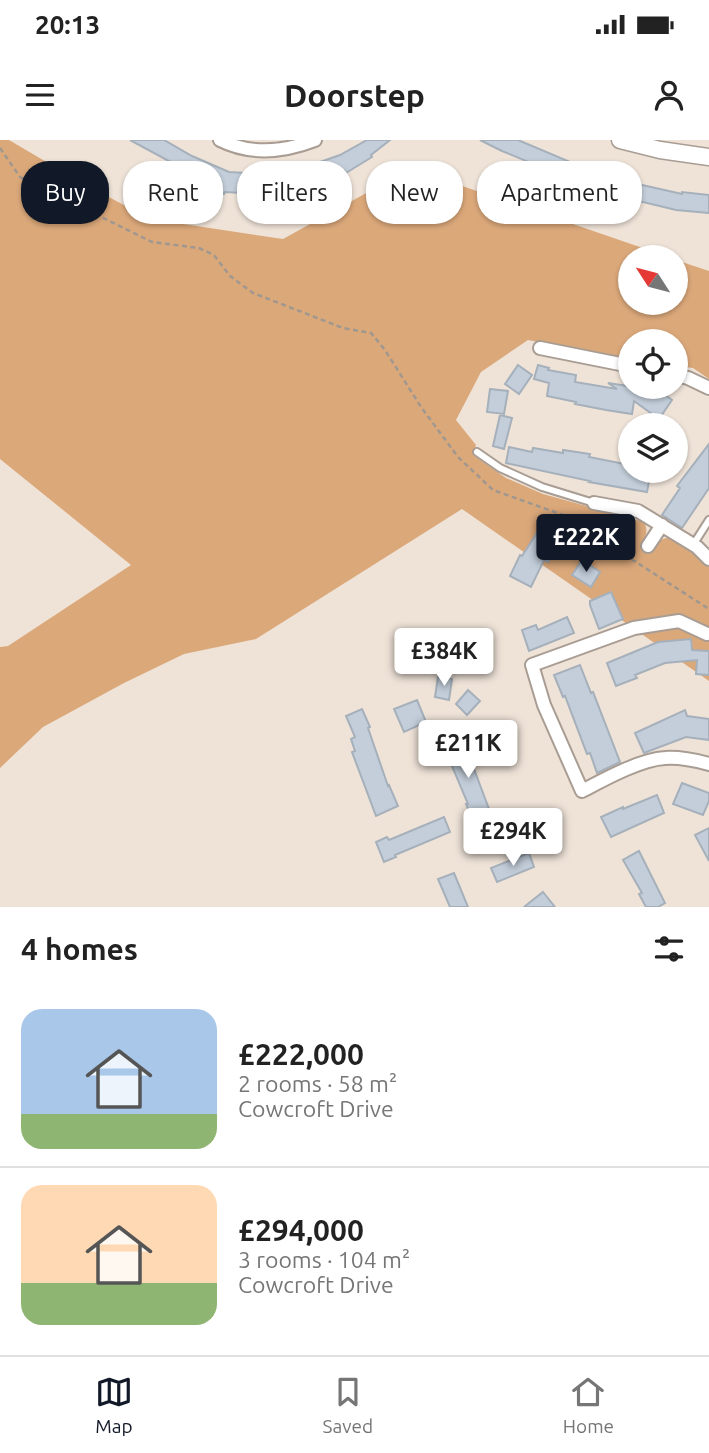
<!DOCTYPE html>
<html lang="en">
<head>
<meta charset="utf-8">
<style>
	body { margin:0; font-family:Ubuntu,sans-serif; background:#f6f6f6; color:#222; height:100vh; display:flex; flex-direction:column; font-size:26px; white-space:nowrap }
	* { box-sizing:border-box; margin:0 }
	p { font-size:23px; color:#767676 }
	.icon { flex:none; width:38px; height:38px; fill:none; stroke:currentColor; stroke-width:2; stroke-linecap:round; stroke-linejoin:round }
	.map { position:relative; height:767px; overflow:hidden }
	.details { display:flex; flex-direction:column; background:#fff; flex:1 }
	.details>* { flex:none }
	.hud { position:absolute; left:21px; top:21px; width:668px; height:63px; display:flex; gap:14px }
	.needle { width:46px; rotate:306deg }
	.tools { position:absolute; left:618px; top:105px; display:grid; gap:14px }
	.tools a { display:grid; place-items:center; width:70px; height:70px; border-radius:50%; background:#fff; box-shadow:0 2px 5px #0004; font-size:35px }
	.price { position:absolute; translate:-50% -60px; padding:0 16px; border-radius:7px; background:#fff; color:#222; font-size:23px; line-height:46px; filter:drop-shadow(0 2px 4px #0008) }
	.price::after { content:''; position:absolute; left:50%; top:42px; width:21px; height:16px; margin-left:-10px; background:inherit; clip-path:polygon(0 0,100% 0,50% 100%) }
	.price.on { background:#111827; color:#fff }
	ul { padding:0; list-style:none }
	li { display:flex; align-items:center; gap:21px; height:175px; padding:0 21px }
	li+li { border-top:2px solid #e0e0e0 }
	li span { display:grid; place-items:center; flex:none; width:196px; height:140px; border-radius:21px; color:#555 }
	li>.icon { margin-inline-start:auto }
	span .icon { width:84px; height:84px; fill:#fffc; stroke-width:1 }
	li b { font-size:30px }
	h2 { display:flex; justify-content:space-between; align-items:center; height:84px; padding:0 21px; font-size:30px }
	.tag { padding:0 24px; border-radius:28px; background:#fff; box-shadow:0 2px 5px #0004; font-size:24px; line-height:63px }
	.tag.on { background:#111827; color:#fff }
	.status { display:flex; justify-content:space-between; align-items:center; height:49px; padding:0 35px; background:#fff; direction:ltr }
	.status svg { height:19px; fill:currentColor }
	header { display:flex; justify-content:space-between; align-items:center; height:91px; padding:0 21px; background:#fff; font-size:32px; font-weight:700 }
	.dock { display:flex; justify-content:space-around; align-items:center; height:98px; border-top:2px solid #e0e0e0; background:#fff; font-size:19px; color:#767676 }
	.dock a { display:grid; justify-items:center; gap:4px }
	.dock .on { color:#111827 }
	.map>svg:first-child { display:block }
	.green { fill:#dba87a }
	.building { fill:#c3ceda; stroke:#a5b0bb; stroke-width:2 }
	.lines { fill:none; stroke-linecap:round; stroke-linejoin:round }
	.service-casing { stroke:#a99d93; stroke-width:10 }
	.minor-casing { stroke:#a99d93; stroke-width:16 }
	.tertiary-casing { stroke:#a99d93; stroke-width:19 }
	.path { stroke:#a0978f; stroke-width:2.5; stroke-dasharray:5 3.5; stroke-linecap:butt }
	.service { stroke:#fff; stroke-width:6 }
	.minor { stroke:#fff; stroke-width:12 }
	.tertiary { stroke:#fff; stroke-width:16 }
</style>
</head>
<body>
<div class="status"><b>20:13</b><svg viewBox="0 0 49 12"><path d="M0 12V9h3v3zM5 12V6h3v6zM10 12V3h3v9zM15 12V0h3v12zM26 1h20v11H26zM47 4h2v5h-2z"/></svg></div>
<header><svg class="icon" aria-label="menu" viewBox="0 0 24 24"><path d="M4 6h16M4 12h16M4 18h16"/></svg>Doorstep<svg class="icon" aria-label="person" viewBox="0 0 24 24"><circle cx="12" cy="8" r="4"/><path d="M4 21q1-7 8-7t8 7"/></svg></header>
<div class="map">
<svg width="709" height="767" viewBox="0 0 709 767">
	<rect width="100%" height="100%" fill="#efe3d8"/>
	<!-- green -->
	<path class="green" d="M0 0H9L77 40 150 79 283 99 379 46 439 38 669 117H630V163H676V120L709 131V239L693 228 676 226V201H630V220L528 200 481 232 456 280 476 305 473 315 506 338 543 354 644 382C649 392 645 396 642 405L651 411C655 406 660 398 668 398 678 398 701 421 709 427V541L462 369 256 499 184 514 124 543 43 587 0 628V507L8 506 131 425 0 319Z"/>
	<!-- building -->
	<path class="building" d="M130 0H164L192 16 229 32 266 34 300 29 340 15 367 0H390L371 15 372 17 346 33 344 30 300 45 263 50V54L225 52 224 54 191 39 193 34Z
		M480 0H518L575 24 574 25 620 40 682 54V52L709 55V73L676 70 639 61 625 69 620 57 574 43 575 41 502 11Z
		M518 225 532 235 519 254 505 244Z
		M538 225 549 228 548 230 576 235 575 242 617 249 608 243 648 249 650 247H654L672 260 659 279 634 261 632 274 606 270 575 264 576 262 547 256 549 243 534 239Z
		M490 249 508 251 504 274 487 272Z
		M500 275 512 278 504 309 493 306Z
		M709 304V348L682 388 662 375 680 348 677 346Z
		M509 307 532 312 533 308 563 313V310L590 314 589 317 630 325V331H651L647 352 589 342 590 341 506 323Z
		M541 387 562 401 548 422 544 420 531 447 510 436 520 415 522 416Z
		M582 420 600 432 591 447 572 435Z
		M611 452 623 479 599 489 590 465V461Z
		M567 477 574 493 529 511 522 490 536 485 538 490Z
		M691 499 692 510 709 511V535L696 534 697 520 665 523 635 535 637 538 616 546 607 523 658 502Z
		M580 525 591 553 593 552 620 622 597 633 590 613 587 614 565 556 563 557 554 535Z
		M438 537 452 539 449 560 435 557Z
		M468 550 480 561 467 575 456 564Z
		M417 560 426 582 404 592 394 569Z
		M362 569 370 587 368 588 388 646 389 645 398 666 376 676 352 612 355 611 351 599 355 597 346 576Z
		M685 570 687 576 709 579V600L686 597 644 613 635 593Z
		M466 598 474 619 471 621 492 677 475 684 466 664H468L444 607Z
		M682 643 709 653V661L703 675 673 664Z
		M657 655 664 673 611 697 601 677 623 667V669Z
		M444 677 450 692 395 715 396 717 384 722 376 702 387 697 389 700Z
		M709 688V721L695 695Z
		M639 711 665 763 658 767H646L639 754 642 753 623 720Z
		M529 713 534 727 497 742 491 728Z
		M454 733 468 767H450L438 739Z
		M543 752 555 767H524Z"/>
	<g class="lines">
		<!-- service casing -->
		<g class="service-casing">
			<path id="service" d="M477 312 500 328 542 347 594 363
				M693 405 709 380"/>
		</g>
		<!-- minor casing -->
		<g class="minor-casing">
			<path id="minor" d="M220 0C250 15 284 12 315 0
				M540 208 630 226
				M676 235 688 238 709 248
				M594 363 638 371 697 407 709 419
				M648 406 662 385
				M707 494 679 481 634 488 532 525 544 565 582 651C603 640 641 619 665 618 680 617 694 620 709 624"/>
		</g>
		<!-- tertiary casing -->
		<g class="tertiary-casing">
			<path id="tertiary" d="M620 0 660 10 709 17"/>
		</g>
		<!-- path -->
		<path class="path" d="M0 8 20 37 152 102 199 108 214 115 230 136 253 153 343 188 371 193 385 210 421 267 458 317 493 350 563 375 709 469"/>
		<!-- service -->
		<use href="#service" class="service"/>
		<!-- minor -->
		<use href="#minor" class="minor"/>
		<!-- tertiary -->
		<use href="#tertiary" class="tertiary"/>
	</g>
</svg>
<div class="tools">
<a><svg class="needle" viewBox="-14 -14 28 28"><path d="M0-13l5 13h-10z" fill="#e53935"/><path d="M0 13l5-13h-10z" fill="#767676"/></svg></a>
<a><svg class="icon" aria-label="locate" viewBox="0 0 24 24"><circle cx="12" cy="12" r="6"/><path d="M12 2v4M12 18v4M2 12h4M18 12h4"/></svg></a>
<a><svg class="icon" aria-label="layers" viewBox="0 0 24 24"><path d="M12 4l9 5-9 5-9-5zM3 14l9 5 9-5"/></svg></a>
</div>
<b class="price on" style="left:586px;top:434px">£222K</b>
<b class="price" style="left:444px;top:548px">£384K</b>
<b class="price" style="left:468px;top:640px">£211K</b>
<b class="price" style="left:513px;top:728px">£294K</b>
<div class="hud">
<a class="tag on">Buy</a>
<a class="tag">Rent</a>
<a class="tag">Filters</a>
<a class="tag">New</a>
<a class="tag">Apartment</a>
</div>
</div>
<section class="details">
<h2>4 homes<svg class="icon" aria-label="filters" viewBox="0 0 24 24"><path d="M4 7h16M4 17h16"/><circle cx="9" cy="7" r="2"/><circle cx="15" cy="17" r="2"/></svg></h2>
<ul>
<li><span style="background:linear-gradient(#a9c7e8 75%,#8fb573 0)"><svg class="icon" aria-label="home" viewBox="0 0 24 24"><path d="M3 11l9-7 9 7M6 9v11h12V9"/></svg></span><div><b>£222,000</b><p>2 rooms · 58 m²</p><p>Cowcroft Drive</p></div></li>
<li><span style="background:linear-gradient(#ffd9b3 70%,#8fb573 0)"><svg class="icon" aria-label="home" viewBox="0 0 24 24"><path d="M3 11l9-7 9 7M6 9v11h12V9"/></svg></span><div><b>£294,000</b><p>3 rooms · 104 m²</p><p>Cowcroft Drive</p></div></li>
</ul>
</section>
<nav class="dock">
<a class="on"><svg class="icon" aria-label="map" viewBox="0 0 24 24"><path d="M3 6l6-2 6 2 6-2v14l-6 2-6-2-6 2zM9 4v14M15 6v14"/></svg>Map</a>
<a><svg class="icon" aria-label="saved" viewBox="0 0 24 24"><path d="M7 4h10v16l-5-4-5 4z"/></svg>Saved</a>
<a><svg class="icon" aria-label="home" viewBox="0 0 24 24"><path d="M3 11l9-7 9 7M6 9v11h12V9"/></svg>Home</a>
</nav>
</body>
</html>
